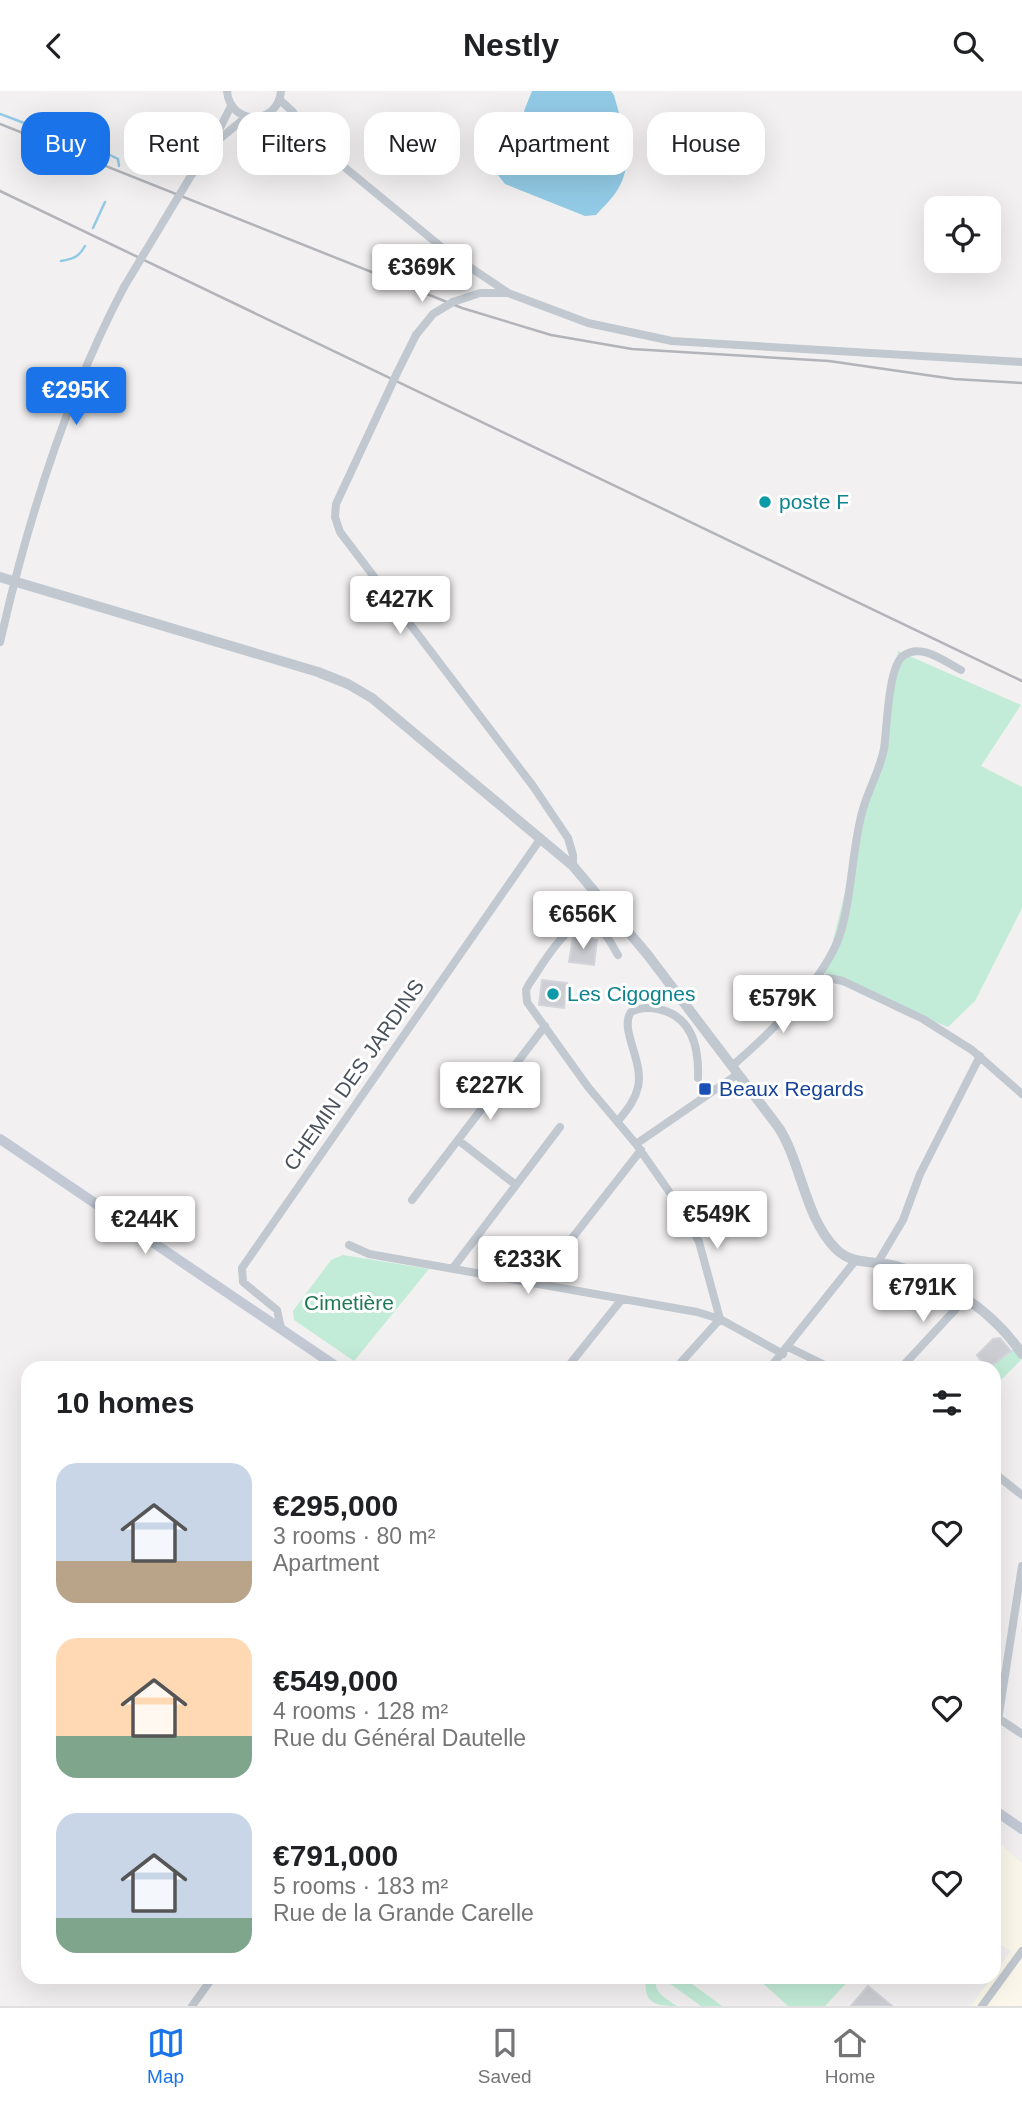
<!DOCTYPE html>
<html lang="en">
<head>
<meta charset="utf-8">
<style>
	body { margin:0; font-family:Arial,sans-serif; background:#f6f6f6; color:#202124; height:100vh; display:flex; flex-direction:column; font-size:26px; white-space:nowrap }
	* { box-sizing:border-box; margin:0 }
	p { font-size:23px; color:#757577 }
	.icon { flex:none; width:38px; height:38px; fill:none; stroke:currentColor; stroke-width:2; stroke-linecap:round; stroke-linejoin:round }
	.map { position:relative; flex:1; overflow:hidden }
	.details { position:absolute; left:21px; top:1270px; width:980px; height:623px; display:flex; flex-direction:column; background:#fff; border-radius:21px; box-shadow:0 7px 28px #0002 }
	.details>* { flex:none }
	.top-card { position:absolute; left:21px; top:21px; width:980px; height:63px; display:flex; gap:14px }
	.fabs { position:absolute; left:924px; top:105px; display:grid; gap:14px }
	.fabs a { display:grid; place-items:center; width:77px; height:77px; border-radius:14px; background:#fff; box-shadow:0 7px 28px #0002; font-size:35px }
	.price { position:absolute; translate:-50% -60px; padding:0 16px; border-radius:7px; background:#fff; color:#222; font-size:23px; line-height:46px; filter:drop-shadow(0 2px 4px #0008) }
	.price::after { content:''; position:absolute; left:50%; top:42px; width:21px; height:16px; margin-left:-10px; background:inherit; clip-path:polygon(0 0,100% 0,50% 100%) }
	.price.active { background:#1a73e8; color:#fff }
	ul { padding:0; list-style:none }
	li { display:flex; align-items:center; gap:21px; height:175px; padding:0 35px }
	li span { display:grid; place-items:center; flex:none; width:196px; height:140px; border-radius:21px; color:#555 }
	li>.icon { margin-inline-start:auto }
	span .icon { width:84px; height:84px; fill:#fffc; stroke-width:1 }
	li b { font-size:30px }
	h2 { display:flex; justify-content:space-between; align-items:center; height:84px; padding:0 35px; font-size:30px }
	.pill { padding:0 24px; border-radius:21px; background:#fff; box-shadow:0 7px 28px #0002; font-size:24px; line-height:63px }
	.pill.active { background:#1a73e8; color:#fff }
	header { display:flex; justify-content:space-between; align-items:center; height:91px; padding:0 35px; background:#fff; font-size:32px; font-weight:800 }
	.dock { display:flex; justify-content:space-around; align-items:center; height:98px; border-top:2px solid #e0e0e0; background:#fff; font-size:19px; color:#757577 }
	.dock a { display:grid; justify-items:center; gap:4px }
	.dock .active { color:#1a73e8 }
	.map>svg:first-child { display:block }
	.commercial { fill:#fbf8eb }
	.green { fill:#c2ecd7 }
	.water { fill:#92cae5 }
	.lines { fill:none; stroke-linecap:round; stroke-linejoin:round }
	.stream { stroke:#92cae5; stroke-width:2.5 }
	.building { fill:#cdced4; stroke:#d4d5da; stroke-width:2 }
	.minor { stroke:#c1c8d0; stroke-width:8 }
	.tertiary { stroke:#c1c8d0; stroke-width:10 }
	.secondary { stroke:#c2c9d5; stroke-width:10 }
	.rail { stroke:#b2b4b9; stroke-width:2.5 }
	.minor-bridge { stroke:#c1c8d0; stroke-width:8 }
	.culture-dot { fill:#0f9aa8; stroke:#fff; stroke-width:2.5 }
	.transit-dot { fill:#1a4fb4; stroke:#fff; stroke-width:2.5 }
	.labels { text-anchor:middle; stroke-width:6; stroke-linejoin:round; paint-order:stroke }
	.culture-label { font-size:21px; fill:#0d838f; stroke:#fff; text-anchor:start }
	.street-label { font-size:21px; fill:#49515c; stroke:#fff }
	.transit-label { font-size:21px; fill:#164399; stroke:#fff; text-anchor:start }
	.park-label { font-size:21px; fill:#1f7856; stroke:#fff }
</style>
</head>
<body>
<header><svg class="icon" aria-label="back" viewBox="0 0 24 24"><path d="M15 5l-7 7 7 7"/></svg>Nestly<svg class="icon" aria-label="search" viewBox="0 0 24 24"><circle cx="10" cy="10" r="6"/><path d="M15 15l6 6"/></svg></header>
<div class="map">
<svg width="1022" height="1915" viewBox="0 0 1022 1915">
	<rect width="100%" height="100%" fill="#f2f0f0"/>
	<!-- commercial -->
	<path class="commercial" d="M994 1747 1022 1772V1915H971L1011 1860 994 1850Z"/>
	<!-- green -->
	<path class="green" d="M898 560 1021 614 981 675 1022 696V817L975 910 948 936 824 887 889 620Z
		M343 1164 429 1178 354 1270 294 1229 293 1220 331 1169Z
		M1014 1258 1021 1269 994 1296V1278L989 1276Z
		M646 1887H684L722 1915H701L662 1887 656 1888C653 1902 667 1908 677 1915 655 1915 643 1912 646 1887Z
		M757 1887H851L825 1915H788Z"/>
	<!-- water -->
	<path class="water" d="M532 0H611L614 4C622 35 636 68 618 98 613 107 603 116 596 124L585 125 505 93 498 84C501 69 507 60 521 54L576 77 585 75 589 64 584 51 534 37 524 20Z"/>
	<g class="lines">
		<!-- stream -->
		<path class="stream" d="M0 23 110 64 118 68 119 75
			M93 137 105 111
			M61 170C73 168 79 166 85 155"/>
	</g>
	<!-- building -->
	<path class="building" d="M573 846 597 849 594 874 569 871Z
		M542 889 567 892 564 917 539 914Z
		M1000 1247 1011 1260 987 1278 977 1264 993 1248Z
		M868 1895 892 1915H851Z"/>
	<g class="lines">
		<!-- minor -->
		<path class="minor" d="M227 0C230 35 278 35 281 0
			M280 9 293 21 306 42
			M269 23 288 32 309 47 450 163 507 201
			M216 51 246 26
			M192 83 211 55 231 15
			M453 211 480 202H508L588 232 672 250 1022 271
			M397 282 416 244
			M385 308 336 413 335 426 340 441 533 695 568 747 573 764V775
			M19 474C45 377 77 285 124 196
			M0 551 11 505
			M618 864C613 856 609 847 603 841 574 811 544 873 529 893L526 899 527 911 588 996 636 1053 684 1122 699 1151 720 1228 783 1263
			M813 891 829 887 843 890 923 928 972 959 1022 1003
			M732 975C768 944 816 897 836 854 852 818 851 758 863 718 869 697 880 679 884 658 887 638 888 576 903 565 921 551 945 571 961 579
			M618 1030C626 1020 635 1010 638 996 644 970 619 938 631 921 640 916 648 916 658 918 693 925 699 958 698 987
			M458 1049 516 1094
			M636 1053 738 983
			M412 1109 545 935
			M349 1154 369 1163 697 1221 720 1228 675 1278
			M878 1171 903 1129 920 1083 980 965
			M453 1177 560 1036
			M537 1192 641 1059
			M281 1237 277 1219 243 1191 242 1177 541 747
			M788 1256 833 1278
			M566 1278 622 1208
			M769 1278 855 1170
			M900 1278 966 1207
			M994 1382 1022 1404
			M998 1627 1022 1643
			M994 1655 1022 1475
			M192 1915 213 1886
			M982 1915 1022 1860"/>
		<!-- tertiary -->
		<path class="tertiary" d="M0 486 318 581 348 593 372 607 573 775 647 863 779 1037C802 1074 805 1127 836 1158 853 1175 875 1169 896 1175 946 1189 993 1220 1022 1263"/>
		<!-- secondary -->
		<path class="secondary" d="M0 1048 340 1278
			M994 1719 1022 1738"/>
		<!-- rail -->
		<path class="rail" d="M0 33 462 217 551 244 632 258 829 270 954 288 1022 292
			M0 100 1022 590"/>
		<!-- minor-bridge -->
		<path class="minor-bridge" d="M124 196 192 83
			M416 244 433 223 453 211
			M385 308 397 282
			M11 505 19 474"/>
	</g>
	<!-- markers -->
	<g class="culture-dot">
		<circle cx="765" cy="411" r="7"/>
		<circle cx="553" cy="903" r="7"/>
	</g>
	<rect class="transit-dot" x="698" y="991" width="14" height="14" rx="3.5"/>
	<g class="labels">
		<!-- culture labels -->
		<g class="culture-label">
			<text x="779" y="418">poste F</text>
			<text x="567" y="910">Les Cigognes</text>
		</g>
		<!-- street labels -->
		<g class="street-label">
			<text transform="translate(354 984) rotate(-55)" y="7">CHEMIN DES JARDINS</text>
		</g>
		<!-- transit labels -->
		<g class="transit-label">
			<text x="719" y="1005">Beaux Regards</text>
		</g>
		<!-- park labels -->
		<g class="park-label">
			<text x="349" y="1219">Cimetière</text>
		</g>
	</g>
</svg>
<div class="fabs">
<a><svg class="icon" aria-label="locate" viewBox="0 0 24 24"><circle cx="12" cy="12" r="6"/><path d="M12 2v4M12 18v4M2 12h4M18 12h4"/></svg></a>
</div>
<b class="price" style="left:422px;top:213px">€369K</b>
<b class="price active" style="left:76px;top:336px">€295K</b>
<b class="price" style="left:400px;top:545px">€427K</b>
<b class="price" style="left:583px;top:860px">€656K</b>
<b class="price" style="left:783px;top:944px">€579K</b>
<b class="price" style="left:490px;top:1031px">€227K</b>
<b class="price" style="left:717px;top:1160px">€549K</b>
<b class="price" style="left:145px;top:1165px">€244K</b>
<b class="price" style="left:528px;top:1205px">€233K</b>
<b class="price" style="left:923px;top:1233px">€791K</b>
<div class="top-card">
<a class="pill active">Buy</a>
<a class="pill">Rent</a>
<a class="pill">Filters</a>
<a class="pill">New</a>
<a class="pill">Apartment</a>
<a class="pill">House</a>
</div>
<section class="details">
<h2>10 homes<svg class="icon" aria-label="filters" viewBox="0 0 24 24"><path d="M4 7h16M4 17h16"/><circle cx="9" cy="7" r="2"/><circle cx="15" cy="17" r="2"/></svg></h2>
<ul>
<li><span style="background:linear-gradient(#c9d6e8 70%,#b9a48a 0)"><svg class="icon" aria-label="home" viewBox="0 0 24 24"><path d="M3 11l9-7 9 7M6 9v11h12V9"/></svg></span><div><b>€295,000</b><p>3 rooms · 80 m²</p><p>Apartment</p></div><svg class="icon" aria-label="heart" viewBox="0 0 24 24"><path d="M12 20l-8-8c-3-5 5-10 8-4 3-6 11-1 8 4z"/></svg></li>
<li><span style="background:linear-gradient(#ffd9b3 70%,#7fa58c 0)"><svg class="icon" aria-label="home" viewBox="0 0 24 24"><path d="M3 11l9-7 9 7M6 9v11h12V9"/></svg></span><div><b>€549,000</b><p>4 rooms · 128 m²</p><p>Rue du Général Dautelle</p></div><svg class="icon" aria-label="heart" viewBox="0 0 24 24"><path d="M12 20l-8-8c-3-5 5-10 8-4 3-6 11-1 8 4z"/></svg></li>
<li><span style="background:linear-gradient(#c9d6e8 75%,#7fa58c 0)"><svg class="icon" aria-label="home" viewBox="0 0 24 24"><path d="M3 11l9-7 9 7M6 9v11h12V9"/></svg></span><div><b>€791,000</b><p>5 rooms · 183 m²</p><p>Rue de la Grande Carelle</p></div><svg class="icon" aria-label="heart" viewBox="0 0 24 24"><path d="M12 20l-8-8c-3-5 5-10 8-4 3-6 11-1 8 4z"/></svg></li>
</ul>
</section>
</div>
<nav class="dock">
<a class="active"><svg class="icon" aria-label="map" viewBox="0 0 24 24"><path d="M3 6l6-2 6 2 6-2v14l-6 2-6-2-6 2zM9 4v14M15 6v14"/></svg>Map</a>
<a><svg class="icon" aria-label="saved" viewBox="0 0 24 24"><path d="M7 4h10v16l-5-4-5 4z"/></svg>Saved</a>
<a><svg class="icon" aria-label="home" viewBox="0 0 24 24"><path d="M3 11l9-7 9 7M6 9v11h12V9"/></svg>Home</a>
</nav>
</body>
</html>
